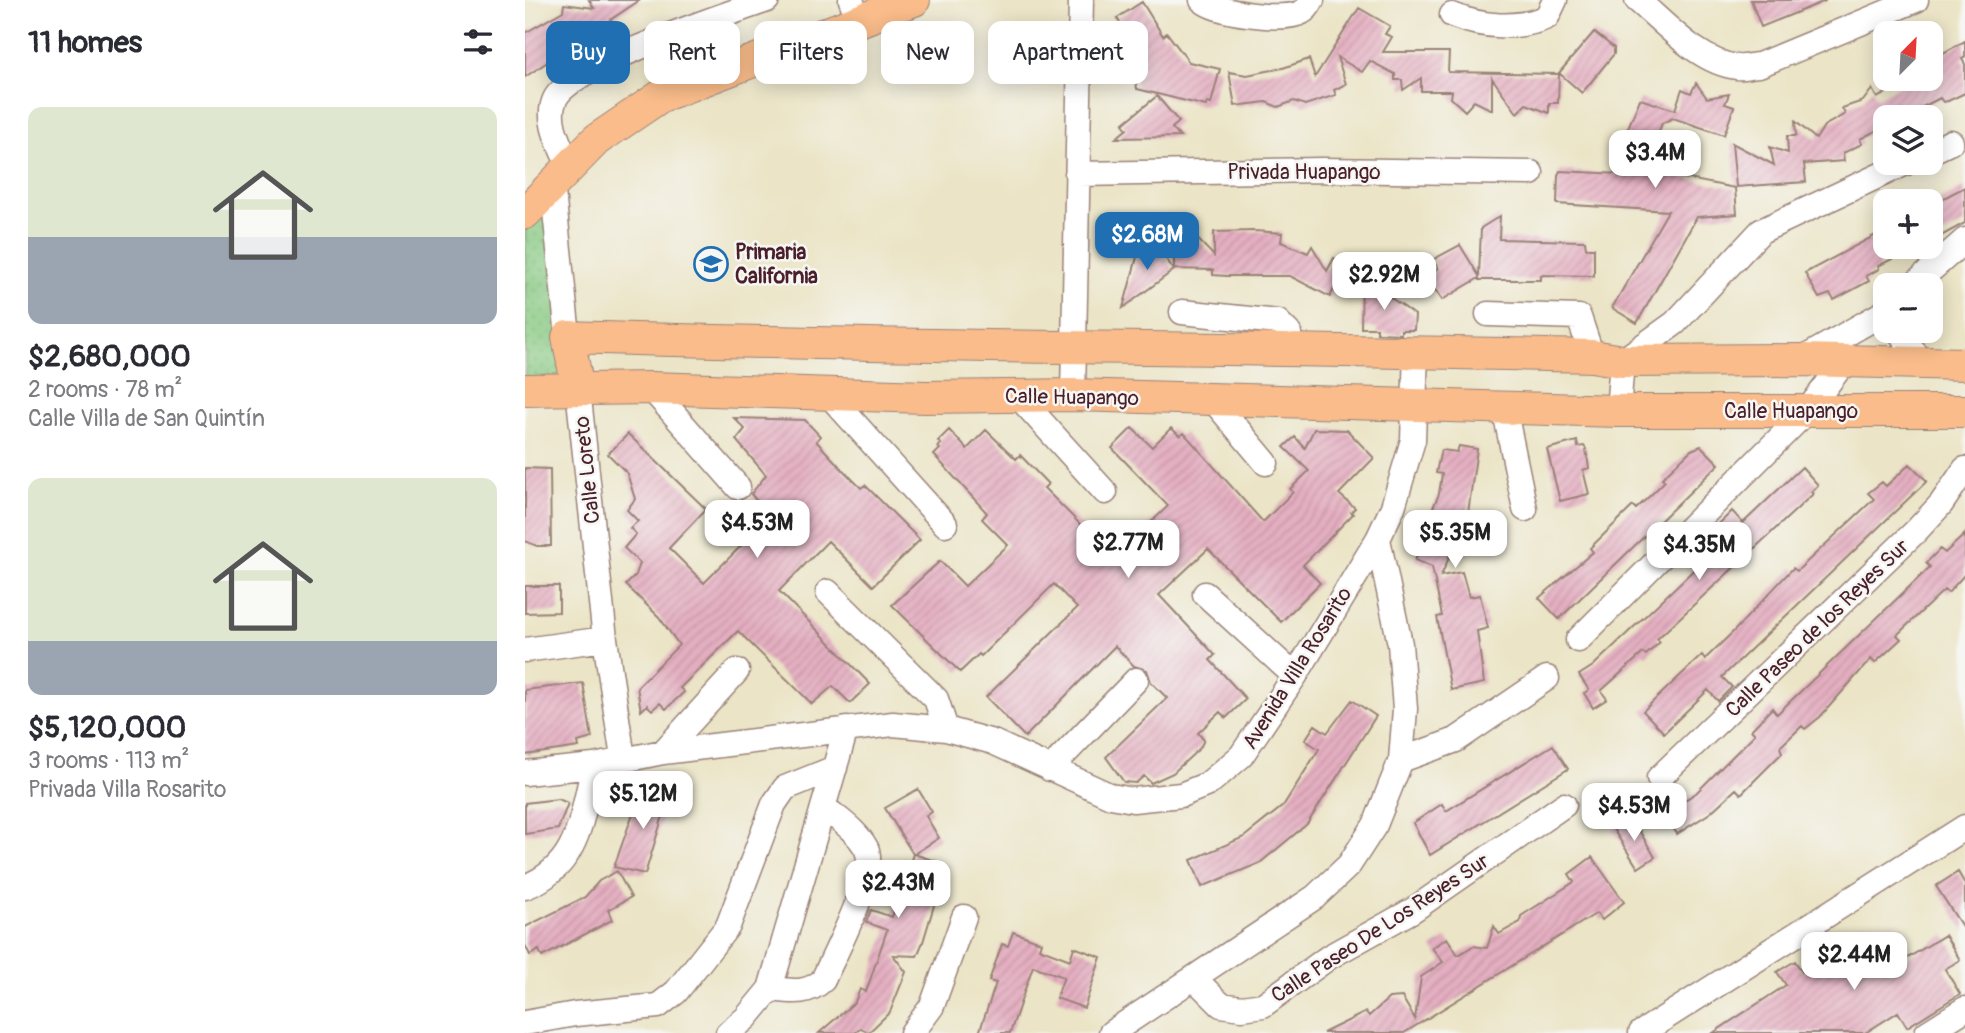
<!DOCTYPE html>
<html lang="en">
<head>
<meta charset="utf-8">
<style>
	body { margin:0; font-family:Pangolin,sans-serif; background:#f2f2f3; color:#2b2b33; height:100vh; display:flex; flex-direction:column; font-size:26px; white-space:nowrap }
	* { box-sizing:border-box; margin:0 }
	p { font-size:23px; color:#7c7c81 }
	.icon { flex:none; width:38px; height:38px; fill:none; stroke:currentColor; stroke-width:2; stroke-linecap:round; stroke-linejoin:round }
	.map { position:relative; flex:1; overflow:hidden }
	.drawer { display:flex; flex-direction:column; background:#fff; width:525px }
	.drawer>* { flex:none }
	.guide { position:absolute; left:21px; top:21px; width:665px; height:63px; display:flex; gap:14px }
	.needle { width:46px; rotate:24deg }
	.tools { position:absolute; left:1348px; top:21px; display:grid; gap:14px }
	.tools a { display:grid; place-items:center; width:70px; height:70px; border-radius:14px; background:#fff; box-shadow:0 4px 18px #0003; font-size:35px }
	.price { position:absolute; translate:-50% -60px; padding:0 16px; border-radius:14px; background:#fff; color:#222; font-size:23px; line-height:46px; filter:drop-shadow(0 2px 4px #0008) }
	.price::after { content:''; position:absolute; left:50%; top:42px; width:21px; height:16px; margin-left:-10px; background:inherit; clip-path:polygon(0 0,100% 0,50% 100%) }
	.price.active { background:#1f6fb2; color:#fff }
	ul { padding:0; list-style:none }
	li { display:grid; align-content:center; gap:14px; height:371px; padding:0 28px }
	li span { display:grid; place-items:center; height:217px; border-radius:14px; color:#555 }
	li>.icon { margin-inline-start:auto }
	span .icon { width:126px; height:126px; fill:#fffc; stroke-width:1 }
	li b { font-size:30px }
	h2 { display:flex; justify-content:space-between; align-items:center; height:84px; padding:0 28px; font-size:30px }
	.pill { padding:0 24px; border-radius:14px; background:#fff; box-shadow:0 4px 18px #0003; font-size:24px; line-height:63px }
	.pill.active { background:#1f6fb2; color:#fff }
	main { display:flex; flex:1; min-height:0 }
	.map>svg:first-child { display:block }
	.grass { fill:url(#grass-dots); stroke:#687456; stroke-width:2 }
	.building { fill:url(#building-hatch) }
	.lines { fill:none; stroke-linecap:round; stroke-linejoin:round }
	.minor-casing { stroke:#9a8278; stroke-width:27 }
	.major-casing { stroke:#9a8278; stroke-width:34 }
	.minor { stroke:#fff; stroke-width:24 }
	.major { stroke:#f9bc8a; stroke-width:32 }
	.labels { text-anchor:middle; stroke-width:5; stroke-linejoin:round; paint-order:stroke }
	.street-label { font-size:21px; fill:#4a1f2b; stroke:#f6f6f2 }
	.poi-label { font-size:21px; font-weight:bold; fill:#4a1f2b; stroke:#f6f6f2; text-anchor:start }
</style>
</head>
<body>
<main>
<section class="drawer">
<h2>11 homes<svg class="icon" aria-label="filters" viewBox="0 0 24 24"><path d="M4 7h16M4 17h16"/><circle cx="9" cy="7" r="2"/><circle cx="15" cy="17" r="2"/></svg></h2>
<ul>
<li><span style="background:linear-gradient(#dfe7d0 60%,#9aa5b1 0)"><svg class="icon" aria-label="home" viewBox="0 0 24 24"><path d="M3 11l9-7 9 7M6 9v11h12V9"/></svg></span><div><b>$2,680,000</b><p>2 rooms · 78 m²</p><p>Calle Villa de San Quintín</p></div></li>
<li><span style="background:linear-gradient(#dfe7d0 75%,#9aa5b1 0)"><svg class="icon" aria-label="home" viewBox="0 0 24 24"><path d="M3 11l9-7 9 7M6 9v11h12V9"/></svg></span><div><b>$5,120,000</b><p>3 rooms · 113 m²</p><p>Privada Villa Rosarito</p></div></li>
</ul>
</section>
<div class="map">
<svg width="1440" height="1033" viewBox="0 0 1440 1033">
	<defs>
		<pattern id="grass-dots" width="8" height="8" patternUnits="userSpaceOnUse" patternTransform="scale(1.75)"><rect width="8" height="8" fill="#87c982"/><path d="M2 2h.1M6 6h.1" fill="none" stroke="#76ac70" stroke-width="1.8" stroke-linecap="round"/></pattern>
		<pattern id="building-hatch" width="6" height="6" patternUnits="userSpaceOnUse" patternTransform="scale(1.75)"><rect width="6" height="6" fill="#e4afc1"/><path d="M-1 1l2-2M0 6l6-6M5 7l2-2" fill="none" stroke="#c596a6"/></pattern>
	</defs>
	<rect width="100%" height="100%" fill="#f6f6f2"/>
	<filter id="ink" filterUnits="userSpaceOnUse"><feTurbulence type="fractalNoise" baseFrequency=".0143" numOctaves="2"/><feDisplacementMap in="SourceGraphic" scale="14" xChannelSelector="R" yChannelSelector="G"/><feConvolveMatrix kernelMatrix="1 2 1 2 8 2 1 2 1" color-interpolation-filters="sRGB"/></filter>
	<filter id="wash" filterUnits="userSpaceOnUse"><feTurbulence type="fractalNoise" baseFrequency=".00686" numOctaves="4" result="noise"/><feDisplacementMap in="SourceGraphic" scale="28" xChannelSelector="R" yChannelSelector="G"/><feGaussianBlur stdDeviation="1.57" result="paint"/><feColorMatrix in="noise" values="0 0 0 0 0 0 0 0 0 0 0 0 0 0 0 0 0 1.4 0 .05"/><feComposite in="paint" operator="in"/></filter>
	<g filter="url(#wash)">
		<rect width="100%" height="100%" fill="#ebe4c6"/>
		<!-- grass -->
		<path class="grass" d="M20 193 51 397H0V220Z"/>
		<g id="blocks">
			<!-- building -->
			<path class="building" d="M64 0H115L85 20 88 24 55 48 51 43 0 77V33L38 11 39 4 69 8Z
				M1226 0H1300V1L1236 27Z
				M617 2 638 36 642 33 664 62 695 69 686 104 682 103 681 106 612 89 606 51 611 48 592 18Z
				M834 8 865 26 860 34 867 37 858 52H924L923 72 1034 74 1033 103H1024V113L1001 104 992 113 967 78V110L949 101 940 111 926 98 927 91H896V78L878 90 877 80H870V74L845 61 837 72 812 57 821 84 809 90 811 95 780 105 769 101 753 107 741 102 710 106 704 72 722 75 758 68 784 59 790 77Z
				M1069 32 1089 48V54L1057 93 1034 73Z
				M1440 41V57L1437 59 1440 64V93L1423 101 1418 102 1415 98 1378 117H1353L1358 127 1335 139 1337 144 1318 153 1319 161 1279 164 1281 182 1211 187 1207 143 1249 165 1245 147 1263 153 1262 136H1271L1270 121 1291 139 1299 126 1320 114 1317 108 1338 101 1347 89 1352 98 1387 79H1405V60Z
				M1171 83 1182 98 1204 94 1200 104 1209 107 1199 135 1148 118 1137 123 1121 170H1143V175L1210 188 1212 214 1172 217 1112 323 1087 308 1143 211 1032 204 1033 175 1035 171 1096 174 1100 135 1115 99 1150 110 1157 89 1166 93Z
				M632 96 654 122 647 128 655 137 591 138 602 129 598 124Z
				M1440 187V223L1405 242V205Z
				M975 216 974 239 1060 241 1061 248H1069V276L1016 275V280H954V278L917 300 901 276 913 268 907 260 935 245 954 276 956 228Z
				M660 226 689 256V232L729 231 757 233 756 242 783 253 787 246 802 271 809 258 821 265 805 297 765 276H702L688 275V270L649 269V239L659 240Z
				M1360 230V247H1391L1353 266 1354 269 1341 276 1344 281 1309 300 1305 294 1294 298 1280 273Z
				M617 239 623 251 631 245 649 270 598 308Z
				M837 277 890 315 889 330H876V334L852 333V328H836Z
				M209 418 280 420 295 436 291 441 317 469 336 488 340 485 395 540 348 586 303 541 254 591 345 684 325 703 308 686 287 704 213 631 155 688 159 692 141 709 135 703 127 710 122 705 116 711 112 687 154 645 134 617 101 585 111 575 115 563 99 548 111 534 105 528 113 521 102 510 110 499 102 473 83 454 103 434 181 509 144 548 179 583 245 517 226 494 241 475 211 440 220 429Z
				M607 428 627 447 646 428 655 436 659 433 738 522 768 492 765 489 784 471 759 447 770 437 780 448 789 429 822 430 849 458 814 494 830 508 826 512 828 514 778 565 795 583 756 622 683 549 634 595 690 655 685 660 721 699 701 718 695 712 673 733 679 740 675 748 648 773 626 783 619 776 611 783 599 782 581 757 642 698 626 682 622 670 609 666 590 646 500 737 461 697 552 608 529 584 456 656 454 654 435 672 367 605 415 561 440 586 483 545 457 519 462 513 409 455 415 449 413 447 416 444 413 441 424 430 442 449 461 430 491 459 495 455 523 484 519 488 589 558 643 506 587 448Z
				M1052 441 1053 447 1059 446 1061 449 1064 468 1058 470 1064 494 1035 501 1022 449Z
				M934 446 952 449 943 513 916 576 937 572 944 597 955 595 963 628 952 631 959 683 926 690 912 617 917 616 907 567 890 560 907 523 902 521 914 494 917 474 911 473 915 454 917 450 932 452Z
				M1176 446 1194 464 1034 619 1014 598 1068 552 1065 548 1108 506 1111 509 1133 488 1140 481 1137 478 1166 450Z
				M1385 464 1402 481 1197 677 1207 687 1193 701 1183 690 1139 733 1118 711 1177 655 1180 659 1209 631 1268 568 1272 571 1349 499 1343 493 1357 482 1361 486Z
				M1277 467 1293 485 1286 492 1288 494 1132 639 1135 642 1121 655 1118 653 1076 691 1082 699 1068 708 1059 693 1064 690 1054 675 1068 666 1203 537 1192 525 1200 518 1207 511 1218 523Z
				M0 468 25 469 26 546H12L0 541Z
				M1440 534V574L1423 593 1419 590 1372 635 1376 639 1350 663 1346 659 1295 717 1280 729 1277 726 1255 747 1257 753 1216 794 1211 789 1185 813 1152 834 1139 813 1171 793 1230 734 1226 730 1247 708 1252 714 1405 567 1401 563 1415 549 1420 553Z
				M0 586H34V612L0 613Z
				M58 683 67 738 53 742 54 747 0 755V690Z
				M827 700 851 716 782 824 735 863 677 887 666 860 719 837 758 806 794 749 780 740 790 725 802 733Z
				M1028 745 1043 769 905 855 888 823 917 804 921 811Z
				M118 785 145 793 120 874 89 867Z
				M393 789 407 812 401 816 414 838 389 854 416 863 413 877 417 879 398 942 392 956 368 955 381 972 365 1012 343 1033 336 1028 330 1033H294L330 1002 335 989 341 992 362 930 341 922 346 910 367 917 388 854 360 808Z
				M33 799 43 803 33 829 0 834V803Z
				M1106 817 1130 857 1113 868 1088 829Z
				M1067 857 1099 902 1077 920 1072 913 879 1033H798L841 1012 844 1016 864 998 877 997 890 1019 896 977 918 962 907 948 922 938 933 955 948 946 962 948 969 926 974 934 995 922 996 916 1049 882 1044 874Z
				M92 871 106 897 83 910 87 920 17 957 14 950 5 955 0 945V927L60 897 74 881Z
				M1433 872 1440 884V931L1411 886Z
				M488 932 516 942 514 948 545 960 549 947 576 957 559 1008 531 998 539 977 508 966 485 1033H454L471 983 464 981 477 944 483 946Z
				M1338 935 1346 945 1353 942 1368 967 1420 935 1435 960 1420 969 1435 994 1382 1027 1373 1012 1340 1033H1188L1261 985 1252 972 1270 961 1277 972Z"/>
		</g>
	</g>
	<g filter="url(#ink)">
		<use href="#blocks" fill-opacity="0" stroke="#9a8278" stroke-width="2"/>
		<g class="lines">
			<!-- minor casing -->
			<g class="minor-casing">
				<path id="minor" d="M326 0 334 20
					M677 0C691 13 760 22 777 12 781 10 785 4 787 0
					M1112 0C1140 23 1174 63 1212 67 1219 68 1227 65 1234 65L1391 0
					M927 15C956 27 993 30 1022 17L1030 0
					M1405 152 1426 142
					M44 166C36 147 20 120 30 99 46 65 203 14 242 0
					M552 174 797 170 1006 173
					M27 182 43 337
					M1389 285 1440 240
					M657 312 753 322 764 333 765 349
					M963 314 1054 317 1067 356
					M1374 331 1397 363
					M1276 360 1360 312
					M126 388 213 487
					M53 389 80 639 98 758
					M304 395 420 524
					M548 395 556 0
					M493 396 580 492
					M689 401 741 463
					M979 407 1000 509
					M1093 411 1097 361 1150 323 1236 231 1381 163
					M303 592 411 699 421 729
					M680 594 770 676
					M1053 640 1282 411 1320 361
					M0 650 80 639
					M138 752 212 671
					M876 760 931 740 1022 678
					M525 769 611 680
					M0 773 69 766 138 752 368 724 421 729 468 742 586 796 608 800 656 795 683 784 716 756 770 676 853 539 868 507 888 440 891 351
					M1134 778 1392 530 1416 504 1440 469
					M0 887C55 866 56 817 69 766
					M669 978 696 1005 717 1008 738 1005 804 957 888 910 1039 805
					M245 989C266 991 282 995 298 980 309 955 354 871 341 848 332 831 313 819 299 807
					M0 1023 50 1014 133 1006 151 992 203 926 249 804 260 788 310 768
					M203 1033 221 1018 245 989 321 729
					M387 1033 407 1006 439 917
					M586 1033 790 897 824 865 850 825 876 760 880 709 875 644 853 539
					M1116 1033 1440 827
					M1402 1033 1440 1009"/>
			</g>
			<!-- major casing -->
			<g class="major-casing">
				<path id="major" d="M0 213 71 140 136 96 389 0
					M53 389 43 337C385 348 726 347 1067 356L1097 361 1276 360 1440 364
					M0 390 126 388 400 397 548 395 1093 411H1440"/>
			</g>
			<!-- minor -->
			<use href="#minor" class="minor"/>
			<!-- major -->
			<use href="#major" class="major"/>
		</g>
	</g>
	<!-- icons -->
	<defs>
		<g id="school-ring" transform="scale(1.75)"><circle r="9.5" fill="#f6f6f2" stroke="#1f6fb2" stroke-width="1.5"/><path d="M0-5L7-2L0 1L-7-2ZM-4 1L0 2.5L4 1V4Q0 6-4 4Z" fill="#1f6fb2"/></g>
	</defs>
	<g fill-rule="evenodd">
		<use href="#school-ring" x="186" y="264"/>
	</g>
	<g class="labels">
		<!-- street labels -->
		<g class="street-label">
			<text x="779" y="179">Privada Huapango</text>
			<text transform="translate(547 397) rotate(1)" y="7">Calle Huapango</text>
			<text x="1266" y="418">Calle Huapango</text>
			<text transform="translate(62 470) rotate(-96)" y="7">Calle Loreto</text>
			<text transform="translate(1292 628) rotate(-44)" y="7">Calle Paseo de los Reyes Sur</text>
			<text transform="translate(772 668) rotate(-58)" y="7">Avenida Villa Rosarito</text>
			<text transform="translate(855 928) rotate(-33)" y="7">Calle Paseo De Los Reyes Sur</text>
		</g>
		<!-- poi labels -->
		<g class="poi-label">
			<text x="210" y="259">Primaria<tspan x="210" dy="24">California</tspan></text>
		</g>
	</g>
</svg>
<div class="tools">
<a><svg class="needle" viewBox="-14 -14 28 28"><path d="M0-13l5 13h-10z" fill="#e53935"/><path d="M0 13l5-13h-10z" fill="#7c7c81"/></svg></a>
<a><svg class="icon" aria-label="layers" viewBox="0 0 24 24"><path d="M12 4l9 5-9 5-9-5zM3 14l9 5 9-5"/></svg></a>
<a>+</a>
<a>−</a>
</div>
<b class="price" style="left:1130px;top:190px">$3.4M</b>
<b class="price active" style="left:622px;top:272px">$2.68M</b>
<b class="price" style="left:859px;top:312px">$2.92M</b>
<b class="price" style="left:232px;top:560px">$4.53M</b>
<b class="price" style="left:930px;top:570px">$5.35M</b>
<b class="price" style="left:603px;top:580px">$2.77M</b>
<b class="price" style="left:1174px;top:582px">$4.35M</b>
<b class="price" style="left:118px;top:831px">$5.12M</b>
<b class="price" style="left:1109px;top:843px">$4.53M</b>
<b class="price" style="left:373px;top:920px">$2.43M</b>
<b class="price" style="left:1329px;top:992px">$2.44M</b>
<div class="guide">
<a class="pill active">Buy</a>
<a class="pill">Rent</a>
<a class="pill">Filters</a>
<a class="pill">New</a>
<a class="pill">Apartment</a>
</div>
</div>
</main>
</body>
</html>
